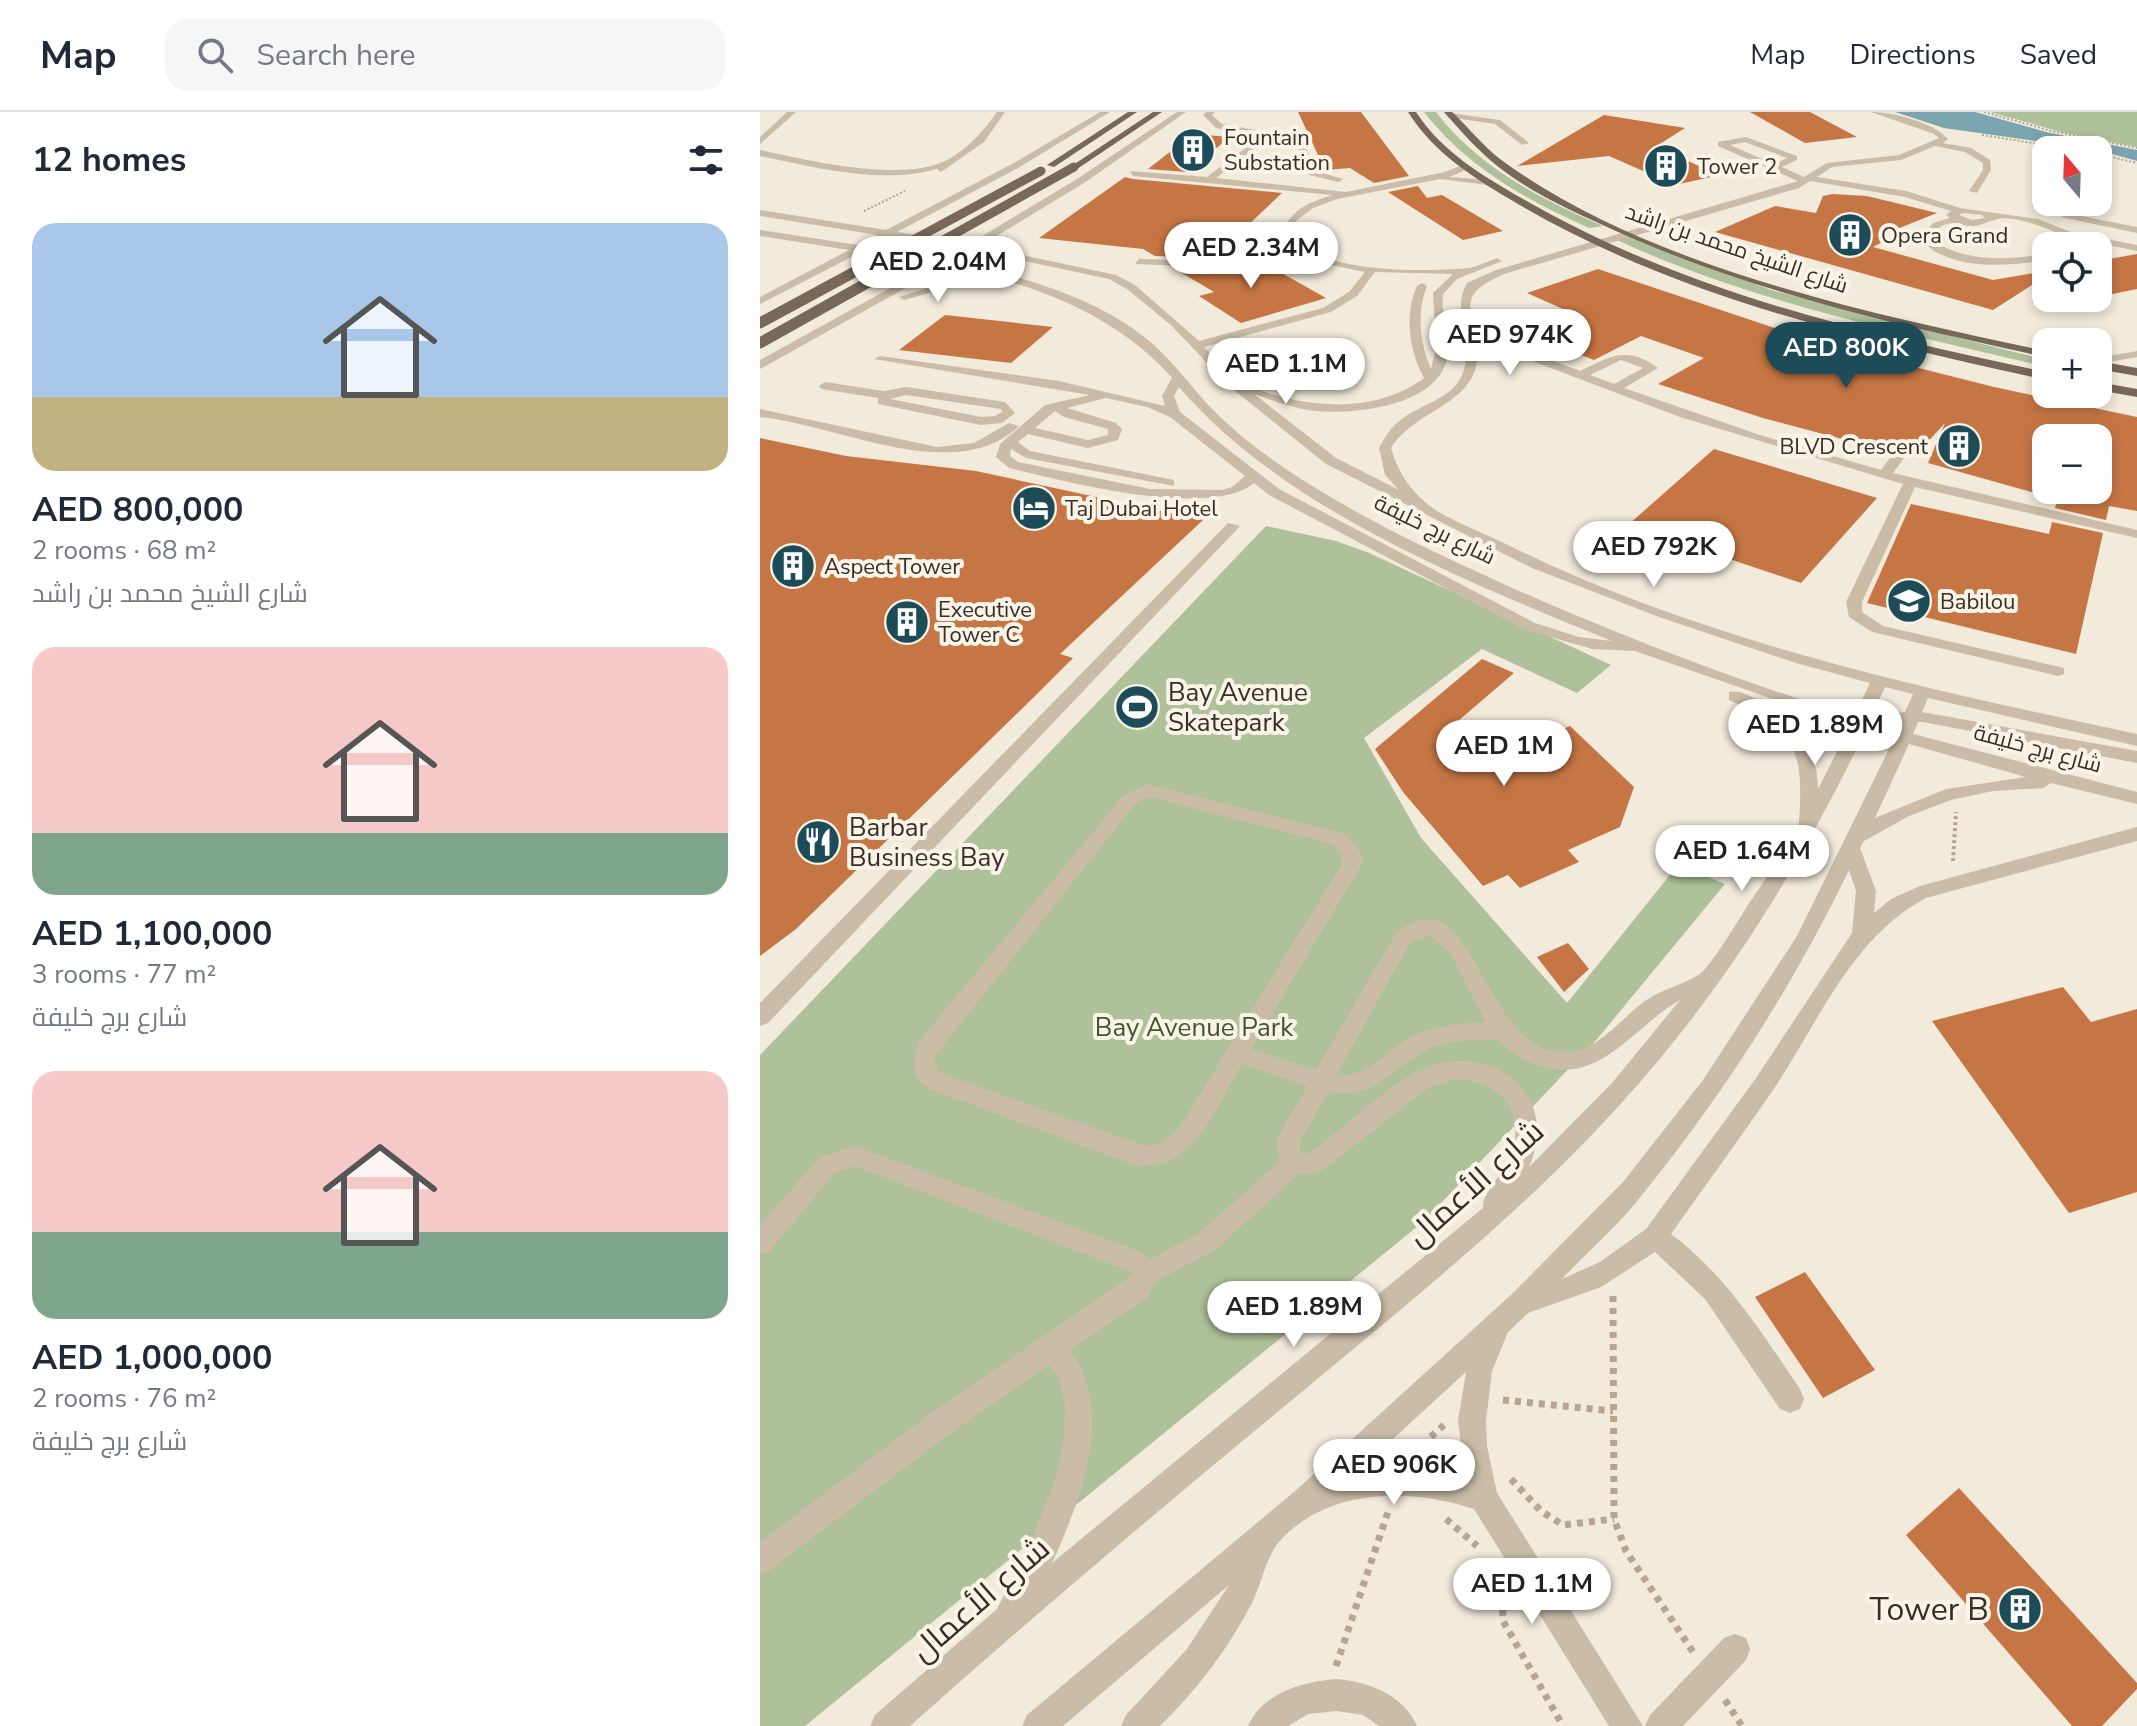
<!DOCTYPE html>
<html lang="en">
<head>
<meta charset="utf-8">
<style>
	body { margin:0; font-family:"Nunito Sans",Cairo,sans-serif; background:#f6f6f7; color:#1f2937; height:100vh; display:flex; flex-direction:column; font-size:30px; white-space:nowrap }
	* { box-sizing:border-box; margin:0 }
	p { font-size:26px; color:#747a83 }
	.icon { flex:none; width:44px; height:44px; fill:none; stroke:currentColor; stroke-width:2; stroke-linecap:round; stroke-linejoin:round }
	.map { position:relative; flex:1; overflow:hidden }
	.drawer { display:flex; flex-direction:column; background:#fff; width:760px }
	.drawer>* { flex:none }
	.needle { width:52px; rotate:341deg }
	.fabs { position:absolute; left:1272px; top:24px; display:grid; gap:16px }
	.fabs a { display:grid; place-items:center; width:80px; height:80px; border-radius:16px; background:#fff; box-shadow:0 4px 12px #0003; font-size:40px }
	.price { position:absolute; translate:-50% -68px; padding:0 18px; border-radius:28px; background:#fff; color:#222; font-size:26px; line-height:52px; filter:drop-shadow(0 2px 4px #0008) }
	.price::after { content:''; position:absolute; left:50%; top:48px; width:24px; height:18px; margin-left:-12px; background:inherit; clip-path:polygon(0 0,100% 0,50% 100%) }
	.price.current { background:#1d4c58; color:#fff }
	ul { padding:0; list-style:none }
	li { display:grid; align-content:center; gap:16px; height:424px; padding:0 32px }
	li span { display:grid; place-items:center; height:248px; border-radius:24px; color:#555 }
	li>.icon { margin-inline-start:auto }
	span .icon { width:144px; height:144px; fill:#fffc; stroke-width:1 }
	li b { font-size:34px }
	h2 { display:flex; justify-content:space-between; align-items:center; height:96px; padding:0 32px; font-size:34px }
	header { display:flex; align-items:center; gap:48px; box-sizing:border-box; height:112px; padding:0 40px; background:#fff; border-bottom:2px solid #e0e1e3 }
	header strong { font-size:38px }
	nav { display:flex; gap:44px; margin-inline-start:auto; font-size:28px }
	.search { width:560px; height:72px; background:#f6f6f7; display:flex; align-items:center; gap:20px; box-sizing:border-box; padding:0 28px; border-radius:24px; color:#747a83; font-size:30px }
	main { display:flex; flex:1; min-height:0 }
	.map>svg:first-child { display:block }
	.green { fill:#afc19b }
	.water { fill:#7aa5af }
	.building { fill:#c67644 }
	.lines { fill:none; stroke-linecap:round; stroke-linejoin:round }
	.path-far3 { stroke:#b6a691; stroke-width:2; stroke-dasharray:2 2; stroke-linecap:butt }
	.path-far2 { stroke:#b6a691; stroke-width:3; stroke-dasharray:2 2; stroke-linecap:butt }
	.path-far1 { stroke:#b6a691; stroke-width:4; stroke-dasharray:3 3; stroke-linecap:butt }
	.path { stroke:#b6a691; stroke-width:7; stroke-dasharray:6 6; stroke-linecap:butt }
	.minor { fill:#cabca7; fill-rule:evenodd }
	.major { fill:#786858; fill-rule:evenodd }
	.major-bridge-far1 { stroke:#786858; stroke-width:9 }
	.major-bridge { stroke:#786858; stroke-width:11 }
	.labels { text-anchor:middle; stroke-width:8; stroke-linejoin:round; paint-order:stroke }
	.far-poi-label { font-size:22px; fill:#362e27; stroke:#f9f4e7; text-anchor:start }
	.far-street-label { font-size:22px; fill:#362e27; stroke:#f9f4e7 }
	.poi-label { font-size:26px; fill:#362e27; stroke:#f9f4e7; text-anchor:start }
	.park-label { font-size:26px; fill:#3f552b; stroke:#f9f4e7 }
	.near-street-label { font-size:32px; fill:#362e27; stroke:#f9f4e7 }
	.near-poi-label { font-size:32px; fill:#362e27; stroke:#f9f4e7; text-anchor:end }
</style>
</head>
<body>
<header>
<strong>Map</strong>
<div class="search"><svg class="icon" aria-label="search" viewBox="0 0 24 24"><circle cx="10" cy="10" r="6"/><path d="M15 15l6 6"/></svg>Search here</div>
<nav><a>Map</a><a>Directions</a><a>Saved</a></nav>
</header>
<main>
<section class="drawer">
<h2>12 homes<svg class="icon" aria-label="filters" viewBox="0 0 24 24"><path d="M4 7h16M4 17h16"/><circle cx="9" cy="7" r="2"/><circle cx="15" cy="17" r="2"/></svg></h2>
<ul>
<li><span style="background:linear-gradient(#a9c7e8 70%,#c2b280 0)"><svg class="icon" aria-label="home" viewBox="0 0 24 24"><path d="M3 11l9-7 9 7M6 9v11h12V9"/></svg></span><div><b>AED 800,000</b><p>2 rooms · 68 m²</p><p>شارع الشيخ محمد بن راشد</p></div></li>
<li><span style="background:linear-gradient(#f6c9c9 75%,#7fa58c 0)"><svg class="icon" aria-label="home" viewBox="0 0 24 24"><path d="M3 11l9-7 9 7M6 9v11h12V9"/></svg></span><div><b>AED 1,100,000</b><p>3 rooms · 77 m²</p><p>شارع برج خليفة</p></div></li>
<li><span style="background:linear-gradient(#f6c9c9 65%,#7fa58c 0)"><svg class="icon" aria-label="home" viewBox="0 0 24 24"><path d="M3 11l9-7 9 7M6 9v11h12V9"/></svg></span><div><b>AED 1,000,000</b><p>2 rooms · 76 m²</p><p>شارع برج خليفة</p></div></li>
</ul>
</section>
<div class="map">
<svg width="1377" height="1614" viewBox="0 0 1377 1614">
	<rect width="100%" height="100%" fill="#f2eadb"/>
	<!-- green -->
	<path class="green" d="M664 0H676C718 55 780 87 843 114L829 116C766 88 707 55 664 0Z
		M1230 0H1377V35L1305 21Z
		M869 125 1011 178 1286 248V255C1141 220 993 191 857 128Z
		M506 414 576 429 609 441 851 553 817 581 722 537 604 626 661 726 807 891 918 753 965 772 838 926 664 1109 45 1614H0V943Z"/>
	<!-- water -->
	<path class="water" d="M1135 0H1215L1286 20 1377 38V49L1338 38 1184 16Z"/>
	<!-- building -->
	<path class="building" d="M538 0H601L649 64 614 71 590 56 565 58Z
		M990 0H1050L1097 25 1045 31Z
		M844 3 925 16 895 35 960 63 915 73 849 44 757 54Z
		M433 22 470 25 427 60 388 57Z
		M365 65 373 67 522 81 469 131 480 137 447 146 395 144 383 137 279 126Z
		M658 74 667 86 682 83 743 119 703 128 628 80Z
		M1072 82 1107 84 1177 101 1122 123 1130 126 1113 135 1233 168 1286 159V164L1233 198 955 120 1015 94 1056 101 1063 84Z
		M1377 142V177L1338 185V149Z
		M495 145 500 149 566 186 481 211 439 184 454 180 415 157 448 158Z
		M838 157 1060 231 1234 275 1377 305V399L1349 394 1346 408 1295 396 1300 378H1338V326H1286V384L1168 351 1185 311 1153 346 1149 345 1145 336 1131 340 1003 306 898 272 944 246 881 224 834 248 756 217 803 197 767 181Z
		M185 203 293 215 251 251 139 238Z
		M0 326 86 344 216 359 443 408 300 542 313 546 275 584 36 817 0 844Z
		M954 337 1117 386 1041 471 868 413Z
		M1151 392 1289 422 1292 410 1343 421 1316 542 1107 491Z
		M722 547 754 561 691 615 723 649 810 614 874 675 860 715 808 738 819 750 760 776 748 763 723 774 643 680 615 637Z
		M808 831 829 857 804 880 777 845Z
		M1303 875 1331 910 1377 897V1080L1309 1101 1172 909Z
		M1045 1160 1115 1258 1063 1286 995 1185Z
		M1199 1376 1377 1571V1577L1342 1614H1312L1146 1423Z"/>
	<g class="lines">
		<!-- path-far3 -->
		<path class="path-far3" d="M1224 0 1292 19 1377 36
			M1222 23 1318 38
			M1338 42 1377 51
			M104 99 145 79"/>
		<!-- path-far2 -->
		<path class="path-far2" d="M1294 282 1329 288"/>
		<!-- path-far1 -->
		<path class="path-far1" d="M1193 749 1196 700"/>
		<!-- path -->
		<path class="path" d="M853 1184 854 1407 866 1439 933 1540
			M743 1288 853 1299
			M653 1341 684 1313
			M751 1367 781 1399 803 1413 854 1407
			M686 1407 717 1434
			M735 1463 742 1483 743 1509 803 1614
			M576 1554 629 1397
			M965 1588 982 1614"/>
		<!-- minor -->
		<path class="minor" d="M27 0H36L0 32V25Z
			M237 0H245L224 30 181 60 177 57C119 73 56 55 0 44V38C47 48 146 72 189 47 210 35 223 19 237 0Z
			M340 0H350L258 56 137 120 209 132 317 67 417 0H426L324 71 220 134 356 163 375 173 439 229 563 196 589 180 605 160 551 149 527 133 447 155 375 152 379 147 447 149 523 128 520 124C532 97 545 92 572 83L373 64 370 59 447 65 496 28 499 33 456 66 586 80 685 60 705 52 708 57 689 65 731 68 728 73 680 67 577 87 553 96 537 108 530 124C562 162 661 160 708 156 717 155 728 149 737 146L742 149 697 167 683 182C680 204 692 228 686 250 673 296 587 304 548 298 529 295 512 288 494 282L576 346 639 378 625 363 619 336C625 325 631 315 642 307 661 292 692 287 702 263 716 232 690 201 707 171L736 158 1038 69 958 34V30L986 25 1037 44V48L1022 55 1044 65 1067 51 1139 43 1179 26 1174 22 1111 0C1133 0 1173 10 1188 27L1183 31 1211 36 1230 48 1231 58 1217 81 1209 79 1223 58V51L1205 40 1175 34 1141 48 1072 55 1057 65 1146 79 1200 96 1278 107 1311 120 1377 133V139L1314 126 1317 134H1307L1304 124C1285 116 1257 103 1237 107 1229 109 1221 114 1212 114 1195 114 1188 105 1173 122L1176 131C1210 150 1248 148 1286 142V148C1248 154 1198 159 1166 133L1165 120 1173 111 1190 106 1186 103 1191 99 1145 85 1050 69 1039 76 744 162C707 179 706 186 715 225L730 233 774 242 820 259C850 245 867 233 898 256L864 276 1003 324 1121 358 1135 339H1145L1147 342 1133 361 1377 418V426L1155 375 1102 490V500L1123 514 1304 556V562L1298 564 1112 520 1089 505 1086 490 1143 372 920 305 767 247 717 236C723 292 655 296 631 336 638 359 647 374 666 391 683 406 724 421 746 432 940 529 1166 577 1377 622V634L1168 586 1162 600 1377 639V651L1163 610H1158L1153 622 1377 680V692L1291 671 1283 676 1233 679 1191 688 1149 704 1104 729 1100 736 1116 779 1114 801 1131 787 1160 774 1377 715V729L1166 786C1091 825 1057 914 1011 981 978 1029 944 1075 911 1122 966 1163 1002 1221 1040 1277L1044 1287 1040 1297 1030 1301 1020 1297 945 1187 895 1140 841 1175 768 1201 748 1220 732 1259 726 1309 727 1334 737 1381 883 1614H849L714 1397C651 1376 567 1375 519 1430 506 1445 501 1473 492 1491 468 1537 437 1578 400 1614H361L366 1603 427 1537 469 1473 303 1614H262L267 1603 534 1380 752 1182 863 1070 943 968 1037 824 1134 627 1105 619C1043 750 963 879 865 987 771 1092 663 1179 555 1269 418 1382 282 1496 150 1614H110L115 1603 237 1497 272 1427 296 1365 304 1327 305 1292 299 1266 289 1253 187 1324 10 1458 0 1463V1430L167 1304 372 1163 369 1159 95 1054 76 1060 9 1140 0 1143V1113L60 1045 95 1034 378 1139 390 1147 439 1121 519 1050 517 1027 547 974 482 952C457 993 435 1059 377 1054L170 977C150 966 151 946 160 928L364 683 388 672 585 722 602 742V752L491 937 556 958 636 821C717 756 719 941 805 940 838 940 861 906 885 889 902 877 923 873 940 862 951 854 979 807 988 793 997 779 1038 722 1039 710 1044 638 1036 618 969 588V580C980 578 989 584 999 588 1037 606 1057 634 1058 677L1090 614 875 539 832 537 763 517 509 383 494 371C449 408 305 369 249 356L236 345 240 332 285 293 330 283 114 247 120 244 299 269 405 294 402 284 412 266C355 201 269 170 185 154L0 257V248L174 152 101 140 0 192V185L89 138 0 124V118L98 133 117 123 0 104V98L126 118 252 52ZM985 30 1027 46 1014 52 970 33ZM1203 101 1222 103 1225 106 1212 108 1199 103ZM129 125 201 136 182 147 109 135ZM212 138 349 167 367 177 411 213 469 274 566 352 772 456 899 505 1036 551 1110 571 1094 604C976 569 861 524 748 474 682 444 615 413 554 375 518 353 483 328 453 298 430 274 414 250 388 228 333 183 260 165 193 149ZM615 160 693 162 673 181 676 237 671 257C660 231 656 201 667 174L662 171 657 174C644 203 649 239 664 266 612 305 536 296 480 270 467 264 454 245 444 235L571 200 597 184ZM861 248 883 256 854 272 830 263ZM419 275C522 396 707 470 852 529L819 525 775 511 519 377 420 300 414 284ZM346 286 387 295 410 305 485 364 472 375 462 378 390 377 258 350 250 344 251 337 266 346 414 374V368L270 339 258 330 268 322 328 336 358 328 362 317 356 311 307 296ZM295 299 304 305 348 317V323L328 328 275 316ZM1125 575 1153 582 1145 600 1111 605ZM1133 610H1141L1138 617 1123 613ZM1149 632 1266 665 1186 677 1115 706ZM390 685 572 732 582 744V752L419 1016 403 1031 385 1034 186 963 178 959 174 945 376 691ZM1089 758 1096 779 1092 821 996 966 886 1117 840 1150 802 1167C828 1139 859 1113 882 1083 963 983 1033 874 1089 758ZM670 823 690 841 726 910C701 911 676 913 653 924 626 937 610 967 577 962L650 831ZM920 888 852 971 769 1055C780 1030 781 1001 764 978 739 944 687 942 652 962 617 983 582 1017 549 1042L540 1039 541 1028 568 980C619 988 629 956 669 937 690 927 715 928 738 928 751 941 763 948 780 954 840 974 875 913 920 888ZM697 967C743 970 768 1003 749 1048 742 1063 722 1081 723 1096L292 1451C320 1389 357 1300 310 1238L388 1185 395 1170 457 1137 539 1061 545 1063 563 1058 668 976ZM706 1260 698 1309 705 1366 660 1356 598 1359Z
			M446 0H455L452 3 462 12 542 26 556 59 583 67 579 70 549 63 536 30 456 16 443 3Z
			M690 1 740 8 769 31 762 33 735 12 687 5Z
			M1286 83V90L1311 102 1377 115V121L1305 106 1283 96 1281 86Z
			M230 166 235 169 234 171 187 176 144 188 139 185 186 170Z
			M1377 239V245L1338 252V246Z
			M65 270 124 279 146 275 245 290 255 301 242 311 221 313 118 292V286L61 277 59 274ZM146 283 241 297 242 300 235 304 221 305 130 287Z
			M0 297 177 335 214 331 249 311 259 314C195 375 77 312 0 305Z
			M468 411 480 414 8 911 0 914V891Z
			M975 1522 986 1526 990 1537 986 1548 923 1614H885L890 1603 964 1526Z
			M577 1567C609 1570 644 1583 657 1614H619L603 1603 577 1599 548 1602 528 1614H488C502 1581 544 1569 577 1567Z"/>
		<!-- major -->
		<path class="major" d="M368 0H377L294 55 287 53Z
			M393 0H402L317 57 310 55Z
			M648 0H656C682 40 723 64 763 87 924 180 1106 222 1286 260V268C1105 228 920 187 758 92 716 67 675 43 648 0Z
			M684 0H692C708 15 723 34 740 47 888 156 1109 201 1286 239V245C1133 212 977 177 834 109 799 93 760 74 730 48 714 34 698 16 684 0Z
			M1338 249 1377 256V264L1338 257Z
			M1338 270 1377 277V285L1338 278Z"/>
		<!-- major-bridge-far1 -->
		<path class="major-bridge-far1" d="M131 140 281 59
			M162 140 314 55"/>
		<!-- major-bridge -->
		<path class="major-bridge" d="M0 211 135 138
			M0 231 166 138"/>
	</g>
	<!-- icons -->
	<defs>
		<g id="building-disc" transform="scale(2.3)"><circle r="9.5" fill="#1d4c58" stroke="#f9f4e7"/><path d="M-4-6H4V6H1V3H-1V6H-4ZM-2.5-4.3h1.7v1.8h-1.7ZM.8-4.3h1.7v1.8H.8ZM-2.5-1h1.7V.8h-1.7ZM.8-1h1.7V.8H.8Z" fill="#fff"/></g>
		<g id="hotel-disc" transform="scale(2.3)"><circle r="9.5" fill="#1d4c58" stroke="#f9f4e7"/><path d="M-6-4.5h1.5V1H6V5H4.5V3h-9V5H-6ZM-4 0a1.8 1.8 0 1 1 3.6 0ZM.5 0V-2.5h3Q6-2.5 6 0Z" fill="#fff"/></g>
		<g id="school-disc" transform="scale(2.3)"><circle r="9.5" fill="#1d4c58" stroke="#f9f4e7"/><path d="M0-5L7-2L0 1L-7-2ZM-4 1L0 2.5L4 1V4Q0 6-4 4Z" fill="#fff"/></g>
		<g id="stadium-disc" transform="scale(2.3)"><circle r="9.5" fill="#1d4c58" stroke="#f9f4e7"/><path d="M0-5a6.5 5 0 1 0 0 10a6.5 5 0 1 0 0-10ZM-3.5-1.8h7v3.6h-7Z" fill="#fff"/></g>
		<g id="restaurant-disc" transform="scale(2.3)"><circle r="9.5" fill="#1d4c58" stroke="#f9f4e7"/><path d="M-5-6h1v4h1v-4h1v4h1v-4h1v5L-1.5 .5V6h-2V.5L-5-1ZM5-6V6H3V1.5H1.5Q1.5-4 5-6Z" fill="#fff"/></g>
	</defs>
	<g fill-rule="evenodd">
		<use href="#building-disc" x="433" y="38"/>
		<use href="#building-disc" x="906" y="54"/>
		<use href="#building-disc" x="1090" y="123"/>
		<use href="#building-disc" x="1199" y="334"/>
		<use href="#hotel-disc" x="274" y="396"/>
		<use href="#building-disc" x="33" y="454"/>
		<use href="#school-disc" x="1149" y="489"/>
		<use href="#building-disc" x="147" y="510"/>
		<use href="#stadium-disc" x="377" y="595"/>
		<use href="#restaurant-disc" x="58" y="730"/>
		<use href="#building-disc" x="1260" y="1497"/>
	</g>
	<g class="labels">
		<!-- far-poi labels -->
		<g class="far-poi-label">
			<text x="464" y="33">Fountain<tspan x="464" dy="25">Substation</tspan></text>
			<text x="937" y="62">Tower 2</text>
			<text x="1121" y="131">Opera Grand</text>
			<text x="1168" y="342" text-anchor="end">BLVD Crescent</text>
			<text x="305" y="404">Taj Dubai Hotel</text>
			<text x="64" y="462">Aspect Tower</text>
			<text x="1180" y="497">Babilou</text>
			<text x="178" y="505">Executive<tspan x="178" dy="25">Tower C</tspan></text>
		</g>
		<!-- far-street labels -->
		<g class="far-street-label">
			<text transform="translate(977 136) rotate(19)" y="8">شارع الشيخ محمد بن راشد</text>
			<text transform="translate(675 417) rotate(26)" y="8">شارع برج خليفة</text>
			<text transform="translate(1278 636) rotate(15)" y="8">شارع برج خليفة</text>
		</g>
		<!-- poi labels -->
		<g class="poi-label">
			<text x="408" y="589">Bay Avenue<tspan x="408" dy="30">Skatepark</tspan></text>
			<text x="89" y="724">Barbar<tspan x="89" dy="30">Business Bay</tspan></text>
		</g>
		<!-- park labels -->
		<g class="park-label">
			<text x="434" y="924">Bay Avenue Park</text>
		</g>
		<!-- near-street labels -->
		<g class="near-street-label">
			<text transform="translate(715 1071) rotate(-42)" y="11">شارع الأعمال</text>
			<text transform="translate(220 1487) rotate(-41)" y="11">شارع الأعمال</text>
		</g>
		<!-- near-poi labels -->
		<g class="near-poi-label">
			<text x="1229" y="1508">Tower B</text>
		</g>
	</g>
</svg>
<div class="fabs">
<a><svg class="needle" viewBox="-14 -14 28 28"><path d="M0-13l5 13h-10z" fill="#e53935"/><path d="M0 13l5-13h-10z" fill="#747a83"/></svg></a>
<a><svg class="icon" aria-label="locate" viewBox="0 0 24 24"><circle cx="12" cy="12" r="6"/><path d="M12 2v4M12 18v4M2 12h4M18 12h4"/></svg></a>
<a>+</a>
<a>−</a>
</div>
<b class="price" style="left:491px;top:178px">AED 2.34M</b>
<b class="price" style="left:178px;top:192px">AED 2.04M</b>
<b class="price" style="left:750px;top:265px">AED 974K</b>
<b class="price current" style="left:1086px;top:278px">AED 800K</b>
<b class="price" style="left:526px;top:294px">AED 1.1M</b>
<b class="price" style="left:894px;top:477px">AED 792K</b>
<b class="price" style="left:1055px;top:655px">AED 1.89M</b>
<b class="price" style="left:744px;top:676px">AED 1M</b>
<b class="price" style="left:982px;top:781px">AED 1.64M</b>
<b class="price" style="left:534px;top:1237px">AED 1.89M</b>
<b class="price" style="left:634px;top:1395px">AED 906K</b>
<b class="price" style="left:772px;top:1514px">AED 1.1M</b>
</div>
</main>
</body>
</html>
